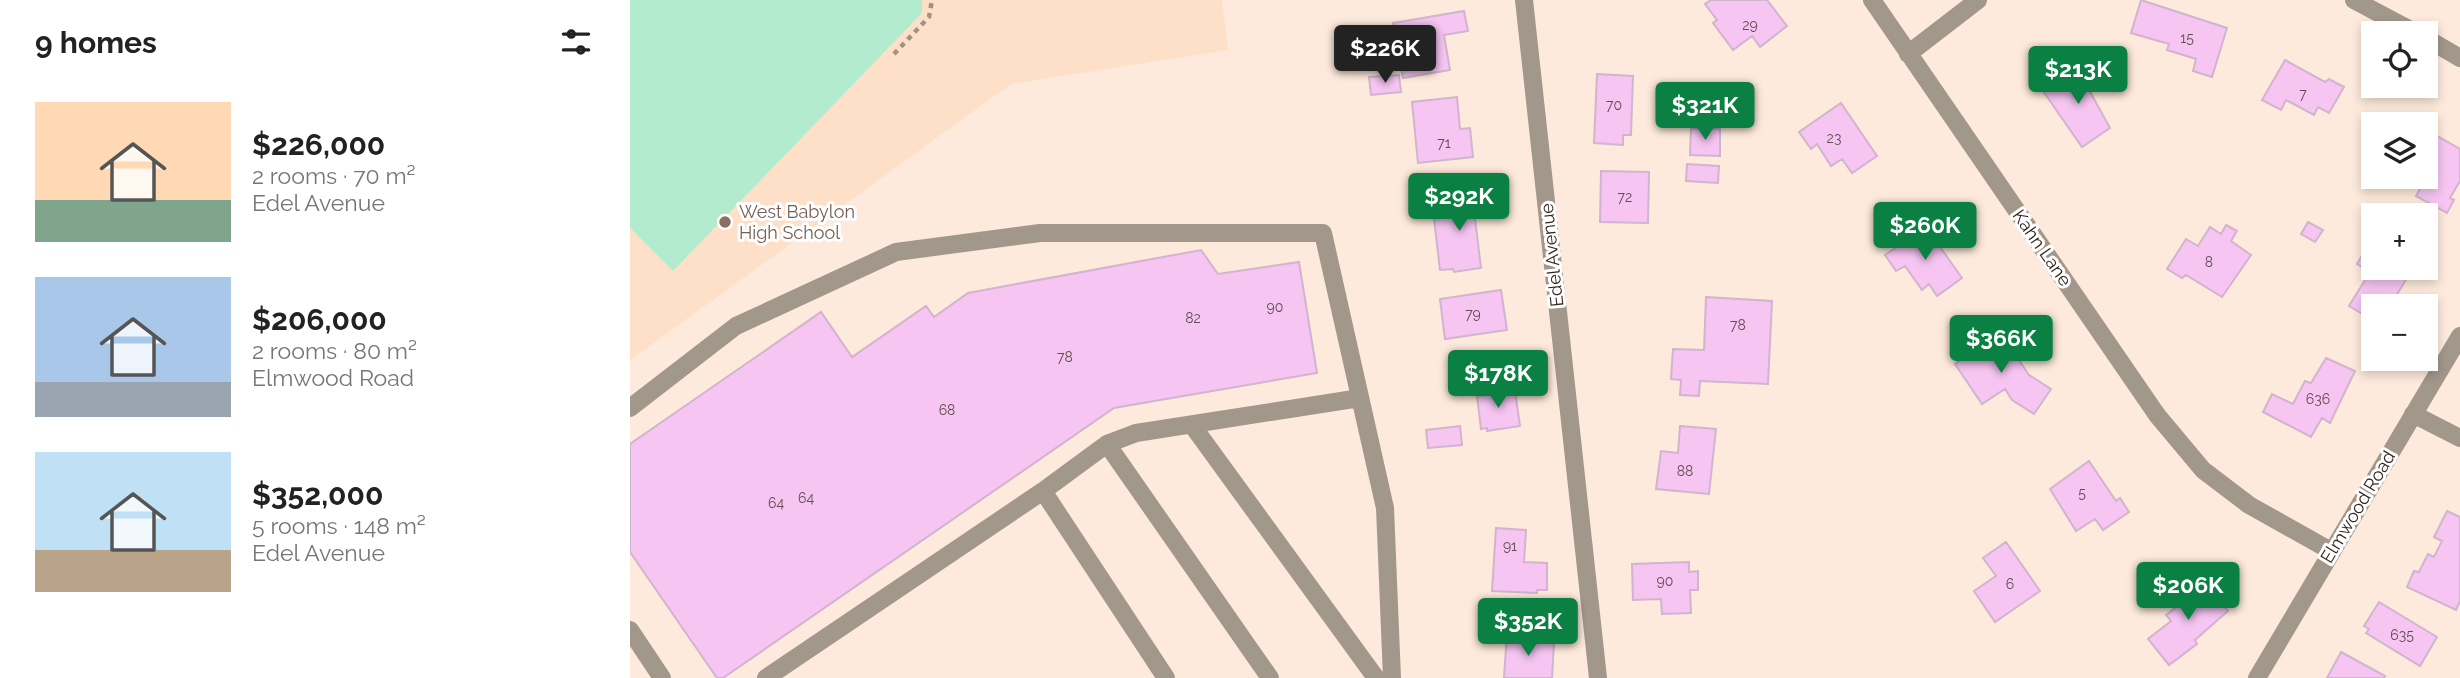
<!DOCTYPE html>
<html lang="en">
<head>
<meta charset="utf-8">
<style>
	body { margin:0; font-family:Raleway,sans-serif; background:#f2f2f2; color:#222; height:100vh; display:flex; flex-direction:column; font-size:26px; white-space:nowrap }
	* { box-sizing:border-box; margin:0 }
	p { font-size:23px; color:#767676 }
	.icon { flex:none; width:38px; height:38px; fill:none; stroke:currentColor; stroke-width:2; stroke-linecap:round; stroke-linejoin:round }
	.map { position:relative; flex:1; overflow:hidden }
	.details { display:flex; flex-direction:column; background:#fff; width:630px }
	.details>* { flex:none }
	.fabs { position:absolute; left:1731px; top:21px; display:grid; gap:14px }
	.fabs a { display:grid; place-items:center; width:77px; height:77px; border-radius:0px; background:#fff; box-shadow:0 4px 10px #0003; font-size:35px }
	.price { position:absolute; translate:-50% -60px; padding:0 16px; border-radius:7px; background:#0b8043; color:#fff; font-size:23px; line-height:46px; filter:drop-shadow(0 2px 4px #0008) }
	.price::after { content:''; position:absolute; left:50%; top:42px; width:21px; height:16px; margin-left:-10px; background:inherit; clip-path:polygon(0 0,100% 0,50% 100%) }
	.price.active { background:#222; color:#fff }
	ul { padding:0; list-style:none }
	li { display:flex; align-items:center; gap:21px; height:175px; padding:0 35px }
	li span { display:grid; place-items:center; flex:none; width:196px; height:140px; border-radius:0px; color:#555 }
	li>.icon { margin-inline-start:auto }
	span .icon { width:84px; height:84px; fill:#fffc; stroke-width:1 }
	li b { font-size:30px }
	h2 { display:flex; justify-content:space-between; align-items:center; height:84px; padding:0 35px; font-size:30px }
	main { display:flex; flex:1; min-height:0 }
	.map>svg:first-child { display:block }
	.built { fill:#fee0c8 }
	.green { fill:#b3ebcf }
	.building { fill:#f6c5f1; stroke:#d1b4ce; stroke-width:2 }
	.lines { fill:none; stroke-linecap:round; stroke-linejoin:round }
	.path { stroke:#a29286; stroke-width:4.5; stroke-dasharray:5 5; stroke-linecap:butt }
	.minor { stroke:#a2978b; stroke-width:18 }
	.education-dot { fill:#8d6e63; stroke:#fff; stroke-width:2.5 }
	.labels { text-anchor:middle; stroke-width:6; stroke-linejoin:round; paint-order:stroke }
	.number-label { font-size:14px; fill:#624d51 }
	.education-label { font-size:18px; fill:#785e54; stroke:#fff; text-anchor:start }
	.street-label { font-size:18px; fill:#31251c; stroke:#fff }
</style>
</head>
<body>
<main>
<section class="details">
<h2>9 homes<svg class="icon" aria-label="filters" viewBox="0 0 24 24"><path d="M4 7h16M4 17h16"/><circle cx="9" cy="7" r="2"/><circle cx="15" cy="17" r="2"/></svg></h2>
<ul>
<li><span style="background:linear-gradient(#ffd9b3 70%,#7fa58c 0)"><svg class="icon" aria-label="home" viewBox="0 0 24 24"><path d="M3 11l9-7 9 7M6 9v11h12V9"/></svg></span><div><b>$226,000</b><p>2 rooms · 70 m²</p><p>Edel Avenue</p></div></li>
<li><span style="background:linear-gradient(#a9c7e8 75%,#9aa5b1 0)"><svg class="icon" aria-label="home" viewBox="0 0 24 24"><path d="M3 11l9-7 9 7M6 9v11h12V9"/></svg></span><div><b>$206,000</b><p>2 rooms · 80 m²</p><p>Elmwood Road</p></div></li>
<li><span style="background:linear-gradient(#bfe0f5 70%,#b9a48a 0)"><svg class="icon" aria-label="home" viewBox="0 0 24 24"><path d="M3 11l9-7 9 7M6 9v11h12V9"/></svg></span><div><b>$352,000</b><p>5 rooms · 148 m²</p><p>Edel Avenue</p></div></li>
</ul>
</section>
<div class="map">
<svg width="1830" height="678" viewBox="0 0 1830 678">
	<rect width="100%" height="100%" fill="#fdeadc"/>
	<!-- built -->
	<path class="built" d="M0 0H592L598 50 381 84 0 360Z"/>
	<!-- green -->
	<path class="green" d="M0 0H292V13L43 271 0 228Z"/>
	<!-- building -->
	<path class="building" d="M1081 0H1137L1157 26 1130 47 1122 36 1103 50 1083 23 1087 20 1075 4Z
		M1511 0 1597 28 1582 77 1563 71 1566 59 1537 50 1539 44 1501 33Z
		M834 11 838 31 814 35 820 70 773 78 763 23Z
		M1655 60 1695 82 1699 79 1714 87 1699 113 1688 107 1684 115 1656 100 1651 110 1632 100Z
		M1453 64 1465 83 1458 88 1480 128 1452 147 1413 91Z
		M967 74 1003 76 1001 135H993V145L964 143Z
		M769 75 771 92 741 95 739 77Z
		M827 97 830 129 840 128 843 157 788 163 782 102Z
		M1211 103 1247 156 1222 173 1212 159 1201 166 1187 144 1181 149 1169 132Z
		M1061 129H1090V156L1060 155Z
		M1802 133 1830 149V181L1820 198 1824 200 1817 213 1786 196 1792 185 1777 177H1796V144Z
		M1057 164 1089 166 1088 183 1056 181Z
		M971 171 1019 172 1018 223 970 222Z
		M848 191 849 209 844 210 851 268 824 272 823 269 810 270 804 219 817 213 815 194Z
		M1678 222 1693 230 1685 242 1671 234Z
		M1596 225 1607 231 1601 241 1621 255 1592 297 1556 275 1552 278 1537 269 1556 239 1568 246 1580 227 1591 234Z
		M1296 227 1332 278 1307 296 1299 284 1292 290 1275 266 1266 271 1255 255Z
		M1737 247 1743 251V268H1771L1780 273 1760 306H1743V320L1719 306 1740 272 1727 264Z
		M571 250 588 274 669 262 687 373 484 408 93 678H87L0 552V444L191 312 222 357 296 306 304 317 338 293Z
		M871 290 877 330 815 339 810 299Z
		M1076 297 1142 301 1138 384 1070 381 1069 396 1050 395 1051 380 1041 379 1043 349 1074 350Z
		M1371 333 1399 375 1421 389 1404 414 1382 400 1375 389 1352 404 1325 364Z
		M1696 358 1725 371 1700 423 1692 418 1681 437 1633 412 1642 394 1663 404 1675 381 1681 383Z
		M865 387 866 394 885 391 890 426 857 431V428L851 429 847 396 856 395 855 388Z
		M830 426 832 445 798 448 796 430Z
		M1050 426 1086 429 1079 494 1026 489 1031 451 1048 453Z
		M1459 461 1486 501 1490 498 1499 512 1473 530 1465 519 1446 531 1420 489Z
		M1817 511 1830 517V601L1826 610 1777 587 1784 571 1789 572 1798 554 1804 557 1812 541 1804 537Z
		M866 528 896 530 894 562 917 563V590H907V593L862 591Z
		M1376 542 1410 591 1365 622 1344 591 1366 576 1353 558Z
		M1059 562V572L1068 571V590H1060L1061 613 1032 614 1031 599 1003 600 1002 564Z
		M1568 573 1598 611 1565 640 1567 644 1539 665 1518 639 1541 621 1536 615 1565 593 1557 581Z
		M1749 602 1807 637 1790 666 1736 633 1739 629 1734 626Z
		M877 632 898 633V644H903V641L924 642 922 678H874Z
		M1711 652 1755 676 1754 678H1697Z"/>
	<g class="lines">
		<!-- path -->
		<path class="path" d="M264 54 299 17 302 0"/>
		<!-- minor -->
		<path class="minor" d="M894 0 968 678
			M1242 0 1527 415 1573 470 1619 505 1701 551
			M1724 0 1786 33
			M1796 38 1830 58
			M1278 54 1348 0
			M0 408 106 326 266 252 410 233H693L755 508 762 678
			M1783 414 1830 438
			M562 425 746 678
			M477 444 640 678
			M413 491 477 444 506 433 730 398
			M0 630 32 678
			M136 678 413 491 536 678
			M1627 678 1830 336"/>
	</g>
	<!-- markers -->
	<circle class="education-dot" cx="95" cy="222" r="7"/>
	<g class="labels">
		<!-- number labels -->
		<g class="number-label">
			<text x="1120" y="30">29</text>
			<text x="1557" y="43">15</text>
			<text x="1673" y="99">7</text>
			<text x="984" y="110">70</text>
			<text x="1204" y="143">23</text>
			<text x="814" y="148">71</text>
			<text x="995" y="202">72</text>
			<text x="1579" y="267">8</text>
			<text x="645" y="312">90</text>
			<text x="843" y="319">79</text>
			<text x="563" y="323">82</text>
			<text x="1108" y="330">78</text>
			<text x="435" y="362">78</text>
			<text x="1688" y="404">636</text>
			<text x="317" y="415">68</text>
			<text x="1055" y="476">88</text>
			<text x="1452" y="498">5</text>
			<text x="176" y="503">64</text>
			<text x="146" y="508">64</text>
			<text x="880" y="551">91</text>
			<text x="1035" y="586">90</text>
			<text x="1380" y="589">6</text>
			<text x="1772" y="640">635</text>
		</g>
		<!-- education labels -->
		<g class="education-label">
			<text x="109" y="218">West Babylon<tspan x="109" dy="21">High School</tspan></text>
		</g>
		<!-- street labels -->
		<g class="street-label">
			<text transform="translate(1412 248) rotate(55)" y="6">Kahn Lane</text>
			<text transform="translate(922 255) rotate(-96)" y="6">Edel Avenue</text>
			<text transform="translate(1728 507) rotate(-59)" y="6">Elmwood Road</text>
		</g>
	</g>
</svg>
<div class="fabs">
<a><svg class="icon" aria-label="locate" viewBox="0 0 24 24"><circle cx="12" cy="12" r="6"/><path d="M12 2v4M12 18v4M2 12h4M18 12h4"/></svg></a>
<a><svg class="icon" aria-label="layers" viewBox="0 0 24 24"><path d="M12 4l9 5-9 5-9-5zM3 14l9 5 9-5"/></svg></a>
<a>+</a>
<a>−</a>
</div>
<b class="price active" style="left:755px;top:85px">$226K</b>
<b class="price" style="left:1448px;top:106px">$213K</b>
<b class="price" style="left:1075px;top:142px">$321K</b>
<b class="price" style="left:829px;top:233px">$292K</b>
<b class="price" style="left:1295px;top:262px">$260K</b>
<b class="price" style="left:1371px;top:375px">$366K</b>
<b class="price" style="left:868px;top:410px">$178K</b>
<b class="price" style="left:1558px;top:622px">$206K</b>
<b class="price" style="left:898px;top:658px">$352K</b>
</div>
</main>
</body>
</html>
